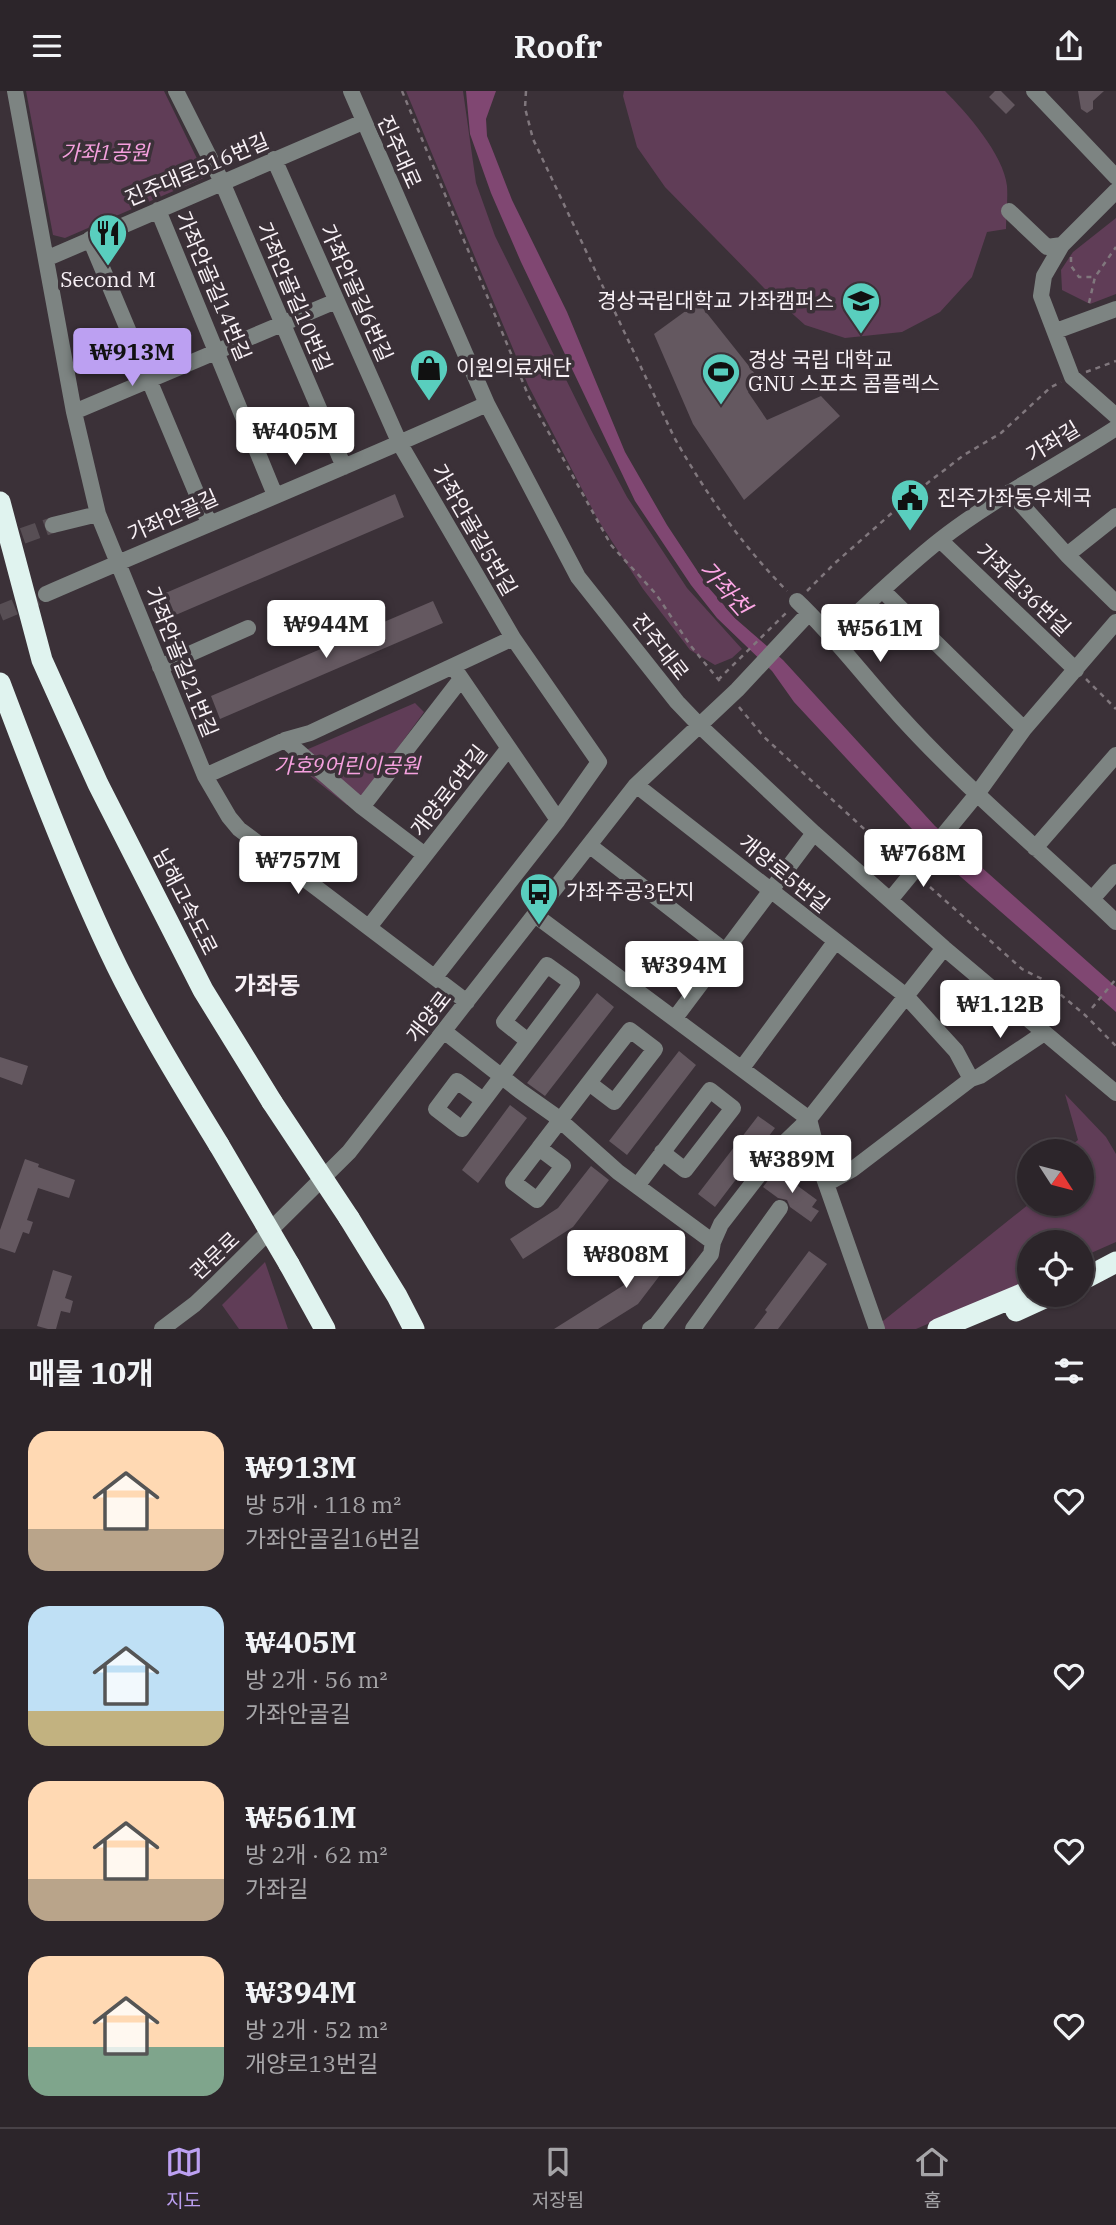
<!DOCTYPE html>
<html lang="ko">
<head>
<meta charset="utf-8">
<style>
	body { margin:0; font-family:"IBM Plex Serif","Noto Sans KR",serif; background:#383136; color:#f1f3f6; height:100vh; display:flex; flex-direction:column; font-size:26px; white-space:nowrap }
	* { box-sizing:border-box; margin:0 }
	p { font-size:23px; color:#a6a5a8 }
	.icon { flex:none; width:38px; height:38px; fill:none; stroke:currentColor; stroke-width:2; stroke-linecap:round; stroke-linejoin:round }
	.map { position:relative; height:1238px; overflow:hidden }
	.details { display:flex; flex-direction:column; background:#2c252a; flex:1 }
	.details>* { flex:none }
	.needle { width:46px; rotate:126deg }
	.buttons { position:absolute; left:1017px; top:1048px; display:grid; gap:14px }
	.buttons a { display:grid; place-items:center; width:77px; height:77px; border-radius:50%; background:#2c252a; box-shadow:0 2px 5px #0004,0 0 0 2px #484247; font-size:35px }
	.price { position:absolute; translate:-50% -60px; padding:0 16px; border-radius:7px; background:#fff; color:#222; font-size:23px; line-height:46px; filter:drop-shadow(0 2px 4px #0008) }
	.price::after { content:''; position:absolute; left:50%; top:42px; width:21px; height:16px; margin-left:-10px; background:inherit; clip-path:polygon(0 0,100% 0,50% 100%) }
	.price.on { background:#bca0f2; color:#111 }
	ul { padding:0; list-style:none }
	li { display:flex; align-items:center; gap:21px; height:175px; padding:0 28px }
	li span { display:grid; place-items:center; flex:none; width:196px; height:140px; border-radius:21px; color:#555 }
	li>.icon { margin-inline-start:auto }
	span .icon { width:84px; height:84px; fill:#fffc; stroke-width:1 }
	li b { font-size:30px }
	h2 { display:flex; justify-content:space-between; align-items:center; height:84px; padding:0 28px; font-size:30px }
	header { display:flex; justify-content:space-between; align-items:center; height:91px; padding:0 28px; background:#2c252a; font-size:32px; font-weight:800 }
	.tab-bar { display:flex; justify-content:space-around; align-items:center; height:98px; border-top:2px solid #484247; background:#2c252a; font-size:19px; color:#a6a5a8 }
	.tab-bar a { display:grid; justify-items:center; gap:4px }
	.tab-bar .on { color:#bca0f2 }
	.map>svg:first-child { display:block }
	.green { fill:#603d57 }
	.water { fill:#804772 }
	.building { fill:#645860 }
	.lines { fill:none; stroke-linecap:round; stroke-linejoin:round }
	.minor-tunnel { stroke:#574e54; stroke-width:16; stroke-dasharray:16 8; stroke-linecap:butt }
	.path { stroke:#80777d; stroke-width:2.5; stroke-dasharray:5 5; stroke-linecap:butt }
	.minor { stroke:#7d8482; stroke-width:16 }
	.highway { stroke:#e0f3ef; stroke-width:21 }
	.highway-bridge { stroke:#e0f3ef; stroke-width:21 }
	.labels { text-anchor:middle; stroke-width:7; stroke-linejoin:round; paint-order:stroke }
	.street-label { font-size:21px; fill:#f8f1f6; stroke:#3b3138 }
	.park-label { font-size:21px; font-style:italic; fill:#f5a0de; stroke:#3b3138 }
	.poi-label { font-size:21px; fill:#f8f1f6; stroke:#3b3138; text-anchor:start }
	.water-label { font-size:23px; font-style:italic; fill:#fda7e6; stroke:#3b3138 }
	.quarter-label { font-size:24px; font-weight:bold; fill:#f8f1f6; stroke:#3b3138 }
</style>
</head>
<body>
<header><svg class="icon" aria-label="menu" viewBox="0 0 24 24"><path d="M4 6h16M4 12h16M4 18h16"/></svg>Roofr<svg class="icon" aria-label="share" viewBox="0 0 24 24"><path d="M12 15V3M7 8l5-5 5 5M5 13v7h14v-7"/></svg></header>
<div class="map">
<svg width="1116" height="1238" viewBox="0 0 1116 1238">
	<rect width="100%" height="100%" fill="#3b3138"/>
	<!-- green -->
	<path class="green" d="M26 0H164L206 86 65 147 53 144Z
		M406 0H463L476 92 495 145 591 339 627 406 687 497 742 558 732 567 715 574 690 559 643 498 598 429 528 294Z
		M624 0H945C966 21 1004 64 1007 95 1008 109 1006 124 1006 138L987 141 972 186 940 221 902 241 845 247 805 234 767 200 665 96 637 56 623 5Z
		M1116 127V203L1090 213 1062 199 1061 179 1073 161Z
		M415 612 424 621 359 710 347 714 300 677 299 662Z
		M1065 1003 1106 1046 1116 1063V1151L1082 1166V1152H1029V1189L916 1238H873L1029 1113H1082V1060H1064L1078 1049Z
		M265 1171 288 1238H239L222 1214Z"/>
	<!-- water -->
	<path class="water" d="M466 0H496L486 28 487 45 512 109 567 221 625 361 667 434 708 496 737 529 783 569 935 735 1116 896V921L938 766 794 611 772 580 717 527 691 494 635 410 521 171 491 102 470 43Z"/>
	<!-- building -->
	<path class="building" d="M995 0H1001L1015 14 1006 23 989 6Z
		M1078 0H1104L1093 10V18L1087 22 1081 18Z
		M698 211 760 289 748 301 767 329 821 305 840 325 744 409 693 333 654 243Z
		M395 403 404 426 171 526 161 504Z
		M433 510 443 532 220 628 211 605Z
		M597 902 614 916 545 1005 527 992Z
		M679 960 696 974 627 1064 609 1050Z
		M0 966 28 975 22 994 0 986Z
		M510 1014 527 1027 478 1092 462 1079Z
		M758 1025 775 1037 715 1116 698 1103Z
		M25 1068 39 1073 38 1076 75 1089 69 1107 38 1097 27 1129 33 1131 29 1143 23 1141 15 1162 0 1157V1139Z
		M591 1075 609 1089 573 1136 523 1168 510 1148 558 1117Z
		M776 1079 817 1109 812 1116 819 1120 811 1131 790 1116 787 1109 778 1107 763 1096Z
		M662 1144 680 1158 638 1213 598 1238H554L624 1194Z
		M809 1160 827 1173 778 1238H754L767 1221 765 1219Z
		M53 1179 72 1185 65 1207 73 1210 70 1222 61 1220 56 1238H48L37 1235Z"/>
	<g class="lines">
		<!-- minor-tunnel -->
		<path class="minor-tunnel" d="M0 453 53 434
			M0 522 46 503"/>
		<!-- path -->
		<path class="path" d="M402 0 529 306 611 454 656 503 690 554 722 593
			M526 0 525 17 533 48 674 346C706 403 741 453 787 500
			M1071 166V175L1079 186H1095
			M1089 212 1095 186 1116 156
			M1086 281 1116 270
			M807 500 835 472 917 400 964 364 1001 342 1051 296 1061 291
			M1086 588 1116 618
			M718 589 788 520
			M739 616 764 646 898 769
			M930 796 1022 878 1042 888 1085 924 1116 955
			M1092 917 1116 888"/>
		<!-- minor -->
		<path class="minor" d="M15 0 74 321 98 423 205 685 229 726 239 738 467 911
			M176 0 222 91 344 376
			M351 0 487 313 578 486 677 611 700 635 814 742 944 857 1116 1002
			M1034 0 1116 86
			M274 68 400 353 513 547 599 671 558 729 435 886
			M1116 100 1062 154 1044 185 1041 205 1072 286 1116 325
			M158 119 275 404
			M1009 120 1047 156 1062 154
			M90 148 209 432
			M48 167 363 31
			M1056 240 1116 218
			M74 321 336 210
			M1010 401 1067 464 1116 425
			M53 434 98 423
			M940 449 1076 579
			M1067 464 1116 512
			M883 500 1024 638
			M46 503C193 439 341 379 487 313
			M797 510C835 546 865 587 900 625 967 699 1044 762 1116 831
			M832 545C868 513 902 479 940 449 995 406 1058 375 1116 337
			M160 576 248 537
			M454 577 558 729
			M285 649 362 716 425 764
			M205 685 285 649 310 642 513 547
			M636 694 906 905 956 960 971 988
			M362 716 461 588
			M589 754 725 860
			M1035 757 1116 664
			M1092 808 1116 781
			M890 809 977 703 1024 638 1116 531
			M535 824 809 1028
			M369 836 508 658
			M675 927 814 742
			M445 941 520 1000 554 1024 618 1081 713 1151 711 1163 657 1233 650 1238
			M742 977 835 851
			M483 1009 457 990 436 1018 462 1038 572 892 547 874 504 931 528 950
			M809 1028 824 1087 877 1238
			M539 1057C569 1018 599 978 630 939L655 958 614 1011 589 992
			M539 1057 563 1075 537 1109 513 1091Z
			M826 1093 853 1078 971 988 980 985 1044 942
			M637 1095 710 999 733 1017 685 1079 662 1061
			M713 1151 721 1133 783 1053 809 1028 944 857
			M162 1238 195 1213 216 1193 349 1061 636 694 737 599 809 522
			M693 1238 780 1117"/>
		<!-- highway -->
		<path class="highway" d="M0 411 42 569 98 693 203 899 272 1011
			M0 592C34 682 68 772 109 859 141 927 180 990 219 1054
			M349 1127 397 1205 414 1238
			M289 1173 325 1238
			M1082 1189 1116 1171
			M1016 1220 1051 1204
			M938 1238 1029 1200"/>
		<!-- highway-bridge -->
		<path class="highway-bridge" d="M272 1011 349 1127
			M219 1054 289 1173"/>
	</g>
	<!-- icons -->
	<defs>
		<g id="restaurant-pin" transform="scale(2.0125)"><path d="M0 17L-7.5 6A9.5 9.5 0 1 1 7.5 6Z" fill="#59cebe" stroke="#3b3138"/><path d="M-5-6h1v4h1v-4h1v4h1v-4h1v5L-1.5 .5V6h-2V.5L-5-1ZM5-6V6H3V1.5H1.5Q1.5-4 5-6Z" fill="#111"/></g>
		<g id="university-pin" transform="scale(2.0125)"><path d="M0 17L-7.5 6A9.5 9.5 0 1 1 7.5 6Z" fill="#59cebe" stroke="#3b3138"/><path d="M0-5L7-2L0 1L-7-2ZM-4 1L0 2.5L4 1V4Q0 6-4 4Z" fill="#111"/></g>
		<g id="shop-pin" transform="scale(2.0125)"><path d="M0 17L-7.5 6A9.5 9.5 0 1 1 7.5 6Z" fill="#59cebe" stroke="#3b3138"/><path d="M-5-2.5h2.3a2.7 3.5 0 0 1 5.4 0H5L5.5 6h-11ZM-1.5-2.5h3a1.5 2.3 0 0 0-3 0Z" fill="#111"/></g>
		<g id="stadium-pin" transform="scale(2.0125)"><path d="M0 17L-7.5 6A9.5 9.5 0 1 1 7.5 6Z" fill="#59cebe" stroke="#3b3138"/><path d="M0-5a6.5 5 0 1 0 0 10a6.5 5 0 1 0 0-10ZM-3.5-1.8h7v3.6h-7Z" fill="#111"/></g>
		<g id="civic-pin" transform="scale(2.0125)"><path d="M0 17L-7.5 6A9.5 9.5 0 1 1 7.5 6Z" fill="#59cebe" stroke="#3b3138"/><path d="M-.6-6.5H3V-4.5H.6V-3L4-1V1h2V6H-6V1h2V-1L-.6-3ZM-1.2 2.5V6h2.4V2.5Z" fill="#111"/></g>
		<g id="bus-pin" transform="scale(2.0125)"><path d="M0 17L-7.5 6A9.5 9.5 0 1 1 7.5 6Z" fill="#59cebe" stroke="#3b3138"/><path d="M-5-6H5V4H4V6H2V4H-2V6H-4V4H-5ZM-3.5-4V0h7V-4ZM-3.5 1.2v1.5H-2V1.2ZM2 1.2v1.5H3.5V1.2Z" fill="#111"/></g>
	</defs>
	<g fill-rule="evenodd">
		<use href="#restaurant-pin" x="108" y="142"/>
		<use href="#university-pin" x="861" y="210"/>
		<use href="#shop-pin" x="429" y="277"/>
		<use href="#stadium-pin" x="721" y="281"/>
		<use href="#civic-pin" x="910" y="407"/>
		<use href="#bus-pin" x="539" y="801"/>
	</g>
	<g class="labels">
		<!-- street labels -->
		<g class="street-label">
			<text transform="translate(399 61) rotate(66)" y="7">진주대로</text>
			<text transform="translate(197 79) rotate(-23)" y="7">진주대로516번길</text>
			<text transform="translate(213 195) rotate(67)" y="7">가좌안골길14번길</text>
			<text transform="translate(356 202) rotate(66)" y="7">가좌안골길6번길</text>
			<text transform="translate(294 206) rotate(67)" y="7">가좌안골길10번길</text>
			<text transform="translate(1053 351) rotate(-31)" y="7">가좌길</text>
			<text transform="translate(173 425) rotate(-24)" y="7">가좌안골길</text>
			<text transform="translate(474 439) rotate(60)" y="7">가좌안골길5번길</text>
			<text transform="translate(1023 499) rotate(44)" y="7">가좌길36번길</text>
			<text transform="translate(660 556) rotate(52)" y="7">진주대로</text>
			<text transform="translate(181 571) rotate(68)" y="7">가좌안골길21번길</text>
			<text transform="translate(449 700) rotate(-52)" y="7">개양로6번길</text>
			<text transform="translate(784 783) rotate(39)" y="7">개양로5번길</text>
			<text transform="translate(185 811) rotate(63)" y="7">남해고속도로</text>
			<text transform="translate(429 926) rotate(-52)" y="7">개양로</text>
			<text transform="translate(215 1165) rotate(-43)" y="7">관문로</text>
		</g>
		<!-- park labels -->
		<g class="park-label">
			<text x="105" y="69">가좌1공원</text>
			<text x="347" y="682">가호9어린이공원</text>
		</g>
		<!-- poi labels -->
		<g class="poi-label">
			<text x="108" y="196" text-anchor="middle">Second M</text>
			<text x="834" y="217" text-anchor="end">경상국립대학교 가좌캠퍼스</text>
			<text x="748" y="276">경상 국립 대학교<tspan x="748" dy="24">GNU 스포츠 콤플렉스</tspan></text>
			<text x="456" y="284">이원의료재단</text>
			<text x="937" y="414">진주가좌동우체국</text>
			<text x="566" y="808">가좌주공3단지</text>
		</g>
		<!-- water labels -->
		<g class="water-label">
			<text transform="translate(725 497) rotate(48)" y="8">가좌천</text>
		</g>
		<!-- quarter labels -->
		<g class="quarter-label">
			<text x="267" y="903">가좌동</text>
		</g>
	</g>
</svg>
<div class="buttons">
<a><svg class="needle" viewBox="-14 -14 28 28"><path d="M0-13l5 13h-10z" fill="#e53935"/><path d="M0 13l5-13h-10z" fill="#a6a5a8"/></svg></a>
<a><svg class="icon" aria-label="locate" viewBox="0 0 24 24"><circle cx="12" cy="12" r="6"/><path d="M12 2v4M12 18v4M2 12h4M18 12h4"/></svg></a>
</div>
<b class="price on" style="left:132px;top:297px">₩913M</b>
<b class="price" style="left:295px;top:376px">₩405M</b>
<b class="price" style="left:326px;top:569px">₩944M</b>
<b class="price" style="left:880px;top:573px">₩561M</b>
<b class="price" style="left:923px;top:798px">₩768M</b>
<b class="price" style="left:298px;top:805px">₩757M</b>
<b class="price" style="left:684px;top:910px">₩394M</b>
<b class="price" style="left:1000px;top:949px">₩1.12B</b>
<b class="price" style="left:792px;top:1104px">₩389M</b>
<b class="price" style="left:626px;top:1199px">₩808M</b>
</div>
<section class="details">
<h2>매물 10개<svg class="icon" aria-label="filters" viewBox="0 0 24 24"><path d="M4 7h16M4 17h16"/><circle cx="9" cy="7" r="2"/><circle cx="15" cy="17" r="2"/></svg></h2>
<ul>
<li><span style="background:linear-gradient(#ffd9b3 70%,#b9a48a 0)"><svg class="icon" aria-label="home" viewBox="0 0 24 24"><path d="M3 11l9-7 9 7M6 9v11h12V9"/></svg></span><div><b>₩913M</b><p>방 5개 · 118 m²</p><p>가좌안골길16번길</p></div><svg class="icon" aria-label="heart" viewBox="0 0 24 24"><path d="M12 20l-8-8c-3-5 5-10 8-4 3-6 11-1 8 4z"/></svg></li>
<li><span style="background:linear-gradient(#bfe0f5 75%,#c2b280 0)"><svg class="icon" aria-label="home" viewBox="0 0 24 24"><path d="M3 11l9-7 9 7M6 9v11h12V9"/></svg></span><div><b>₩405M</b><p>방 2개 · 56 m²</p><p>가좌안골길</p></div><svg class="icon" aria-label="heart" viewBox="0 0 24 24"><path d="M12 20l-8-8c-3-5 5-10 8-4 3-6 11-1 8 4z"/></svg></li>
<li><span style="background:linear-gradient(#ffd9b3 70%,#b9a48a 0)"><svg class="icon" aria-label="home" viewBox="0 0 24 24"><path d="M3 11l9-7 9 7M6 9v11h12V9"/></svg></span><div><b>₩561M</b><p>방 2개 · 62 m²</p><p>가좌길</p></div><svg class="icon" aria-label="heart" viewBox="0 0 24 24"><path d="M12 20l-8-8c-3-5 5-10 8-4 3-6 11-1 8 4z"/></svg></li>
<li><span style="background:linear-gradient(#ffd9b3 65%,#7fa58c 0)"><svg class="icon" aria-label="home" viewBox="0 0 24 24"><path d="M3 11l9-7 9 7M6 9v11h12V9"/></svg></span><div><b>₩394M</b><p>방 2개 · 52 m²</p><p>개양로13번길</p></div><svg class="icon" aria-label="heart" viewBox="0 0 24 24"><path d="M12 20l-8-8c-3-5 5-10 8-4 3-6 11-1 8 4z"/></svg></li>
</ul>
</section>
<nav class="tab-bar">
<a class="on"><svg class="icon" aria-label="map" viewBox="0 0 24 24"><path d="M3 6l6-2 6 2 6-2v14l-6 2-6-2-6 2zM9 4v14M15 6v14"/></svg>지도</a>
<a><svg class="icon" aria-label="saved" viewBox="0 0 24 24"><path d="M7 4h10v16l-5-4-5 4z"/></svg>저장됨</a>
<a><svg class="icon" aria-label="home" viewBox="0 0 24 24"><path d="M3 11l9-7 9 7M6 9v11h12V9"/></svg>홈</a>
</nav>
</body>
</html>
